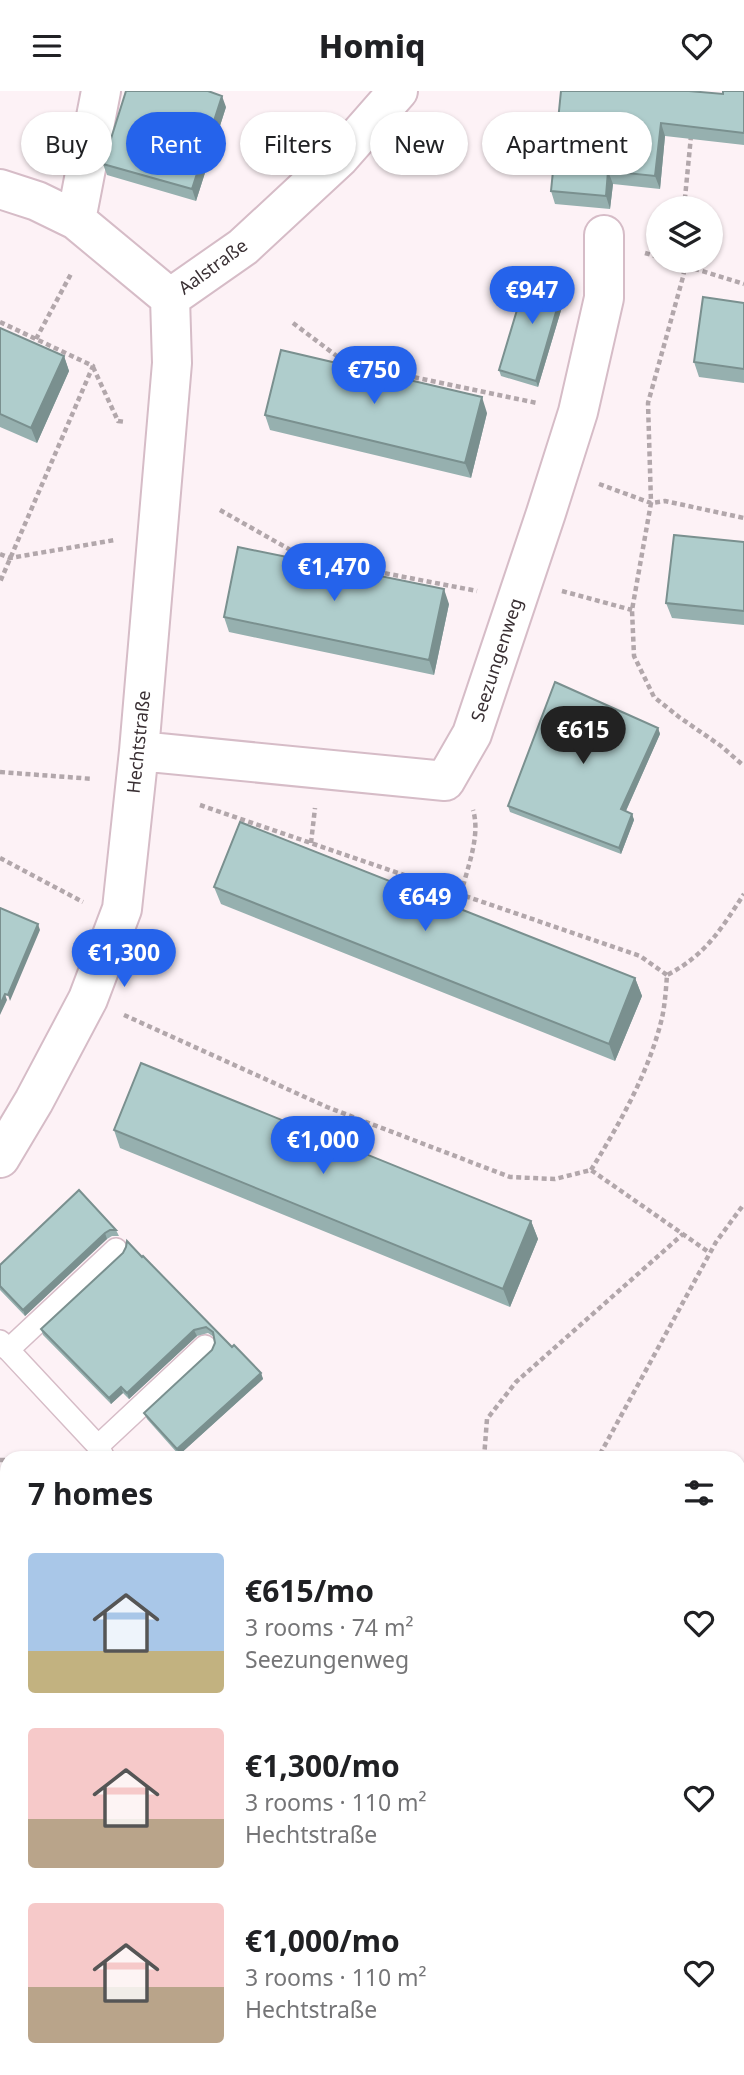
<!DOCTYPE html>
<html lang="en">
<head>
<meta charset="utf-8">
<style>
	body { margin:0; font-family:"Noto Sans",sans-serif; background:#f6f6f6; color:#202124; height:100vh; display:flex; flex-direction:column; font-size:26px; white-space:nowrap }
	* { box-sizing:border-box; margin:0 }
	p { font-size:23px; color:#757577 }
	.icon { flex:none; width:38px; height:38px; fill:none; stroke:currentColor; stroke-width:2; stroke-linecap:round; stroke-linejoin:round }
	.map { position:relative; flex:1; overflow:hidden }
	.panel { position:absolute; left:0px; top:1360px; width:746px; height:625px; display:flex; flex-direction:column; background:#fff; border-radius:21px 21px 0 0; box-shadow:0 2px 5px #0004 }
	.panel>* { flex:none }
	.guide { position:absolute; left:21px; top:21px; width:704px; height:63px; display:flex; gap:14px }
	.tools { position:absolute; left:646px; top:105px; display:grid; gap:14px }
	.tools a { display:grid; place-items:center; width:77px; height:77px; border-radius:50%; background:#fff; box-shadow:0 2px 5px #0004; font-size:35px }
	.price { position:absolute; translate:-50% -60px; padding:0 16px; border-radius:24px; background:#2563eb; color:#fff; font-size:23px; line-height:46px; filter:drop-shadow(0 2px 4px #0008) }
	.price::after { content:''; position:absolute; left:50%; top:42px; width:21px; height:16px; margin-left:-10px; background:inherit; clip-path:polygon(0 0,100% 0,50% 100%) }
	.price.on { background:#222; color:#fff }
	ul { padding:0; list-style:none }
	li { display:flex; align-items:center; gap:21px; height:175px; padding:0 28px }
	li span { display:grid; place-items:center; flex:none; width:196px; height:140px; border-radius:7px; color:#555 }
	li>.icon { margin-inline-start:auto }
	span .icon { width:84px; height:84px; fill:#fffc; stroke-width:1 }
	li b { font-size:30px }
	h2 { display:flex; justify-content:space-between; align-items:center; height:84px; padding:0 28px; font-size:30px }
	.pill { padding:0 24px; border-radius:32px; background:#fff; box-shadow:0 2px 5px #0004; font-size:24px; line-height:63px }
	.pill.on { background:#2563eb; color:#fff }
	header { display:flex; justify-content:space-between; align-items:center; height:91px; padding:0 28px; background:#fff; font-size:32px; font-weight:800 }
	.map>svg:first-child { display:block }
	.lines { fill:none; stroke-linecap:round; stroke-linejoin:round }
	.service-casing { stroke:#d6bcc7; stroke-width:24 }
	.minor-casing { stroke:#d6bcc7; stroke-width:42 }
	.path { stroke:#b2a7ab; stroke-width:4.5; stroke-dasharray:5 3.5; stroke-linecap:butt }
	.service { stroke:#fff; stroke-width:21 }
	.minor { stroke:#fff; stroke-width:38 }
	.wall { fill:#96b0af }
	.shaded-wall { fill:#7a908f }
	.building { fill:#afcdcc; stroke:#7a908f; stroke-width:2 }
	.labels { text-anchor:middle; stroke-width:6; stroke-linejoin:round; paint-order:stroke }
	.street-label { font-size:18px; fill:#392f33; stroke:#fff }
</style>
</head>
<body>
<header><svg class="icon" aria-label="menu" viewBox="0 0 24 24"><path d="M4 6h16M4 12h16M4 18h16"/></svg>Homiq<svg class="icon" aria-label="heart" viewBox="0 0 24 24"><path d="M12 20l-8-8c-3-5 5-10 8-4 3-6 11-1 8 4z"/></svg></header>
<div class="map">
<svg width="744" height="1984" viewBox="0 0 744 1984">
	<rect width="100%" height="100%" fill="#fdf2f6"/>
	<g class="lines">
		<!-- service casing -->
		<g class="service-casing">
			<path id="service" d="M0 1250 98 1355 104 1367
				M8 1259 116 1158
				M98 1355 205 1255"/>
		</g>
		<!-- minor casing -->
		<g class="minor-casing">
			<path id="minor" d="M0 98 37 110 76 129 170 207
				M76 129 101 0
				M170 207 243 156 340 66 398 0
				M139 660 445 690 472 643 546 422 578 321 604 207V144
				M0 1067 34 1010 88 908 122 818 139 660 172 272 170 207"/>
		</g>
		<!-- path -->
		<path class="path" d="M684 117 691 45
			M645 162 658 166
			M670 170 744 193
			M686 170 683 186 648 312 651 412 632 519 634 565 654 606 679 626 721 655 744 675
			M0 231 93 275 0 491
			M293 232 346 272 537 312
			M36 248 72 181
			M93 276 118 330 126 331
			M599 393 651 412 665 410 744 427
			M220 419 294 461 332 472 477 500
			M0 463 10 467 115 449
			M562 500 632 519
			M0 681 93 688
			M200 714 640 865 667 884
			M311 752 315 717
			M0 767 83 811
			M461 803C467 777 481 745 473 719
			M124 924 327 1016 510 1086 555 1088 591 1079 710 1162
			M591 1079C620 1032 649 981 662 927 665 913 666 898 667 884 706 864 721 838 744 803
			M484 1367 487 1328 516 1291 683 1143
			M593 1367 599 1365 716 1151 744 1113
			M0 1369H7
			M738 1453H744
			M738 1655H744
			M738 1882H744
			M0 1889H7
			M339 1984V1978"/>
		<!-- service -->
		<use href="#service" class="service"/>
		<!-- minor -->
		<use href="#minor" class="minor"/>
	</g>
	<!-- wall -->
	<path class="wall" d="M561 0 723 3 744 0V54L665 45 660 98 613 93 610 118 555 113 551 100Z
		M226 16 196 110 107 84 103 73Z
		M568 196 538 296 501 285 499 279Z
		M744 212V292L699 286 694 271Z
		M0 237 64 265 69 280 37 352 0 336Z
		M487 322 471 387 270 339 265 324Z
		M744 451V534L672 527 666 512Z
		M449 513 434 584 229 541 224 526Z
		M658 637 660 643 626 720 632 723 634 729 621 763 510 721 508 715Z
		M214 796 635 887 642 905 615 970 221 813Z
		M114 1039 531 1130 538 1148 510 1216 120 1057Z
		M79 1099 116 1139 119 1145H112L107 1148 25 1225 0 1199V1174Z
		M142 1166 232 1256 261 1282 263 1288 179 1364 147 1328 144 1322 212 1259 215 1252 214 1246 208 1242 197 1245 129 1308 123 1302 111 1313 43 1244 41 1238Z
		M0 1385 7 1386V1483H0Z
		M738 1503H744V1601L738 1600Z
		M738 1657H744V1846H738Z
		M0 1754 7 1755V1857H0Z"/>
	<!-- shaded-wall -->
	<path class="shaded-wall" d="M222 5 226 16 196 110 192 98Z
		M661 32 665 45 660 98 655 85Z
		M608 80 613 93 610 118 606 105Z
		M565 190 568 196 538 296 536 290Z
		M64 265 69 280 37 352 31 337Z
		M482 306 487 322 471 387 465 372Z
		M444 498 449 513 434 584 429 569Z
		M658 637 660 643 624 724 621 718Z
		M632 723 634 729 621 763 619 757Z
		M38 833 40 839 10 910 8 904Z
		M635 887 642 905 615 970 609 953Z
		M5 903 7 909 0 924V914Z
		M531 1130 538 1148 510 1216 503 1198Z
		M105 1142 107 1148 25 1225 23 1219Z
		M194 1239 197 1245 129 1308 127 1302Z
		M261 1282 263 1288 179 1364 177 1358Z
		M121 1296 123 1302 111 1313 109 1307Z
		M224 1978H228L229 1984H226Z"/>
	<!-- building -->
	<path class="building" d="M126 0H208L222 5 192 98 103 73Z
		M561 0H689L723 3V0H744V42L661 32 655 85 608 80 606 105 551 100Z
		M529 179 565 190 536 290 499 279Z
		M703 206 744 212V278L694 271Z
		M0 237 64 265 31 337 0 323Z
		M281 259 482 306 465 372 265 324Z
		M674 444 744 451V520L666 512Z
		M238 456 444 498 429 569 224 526Z
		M555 591 658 637 621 718 632 723 619 757 508 715Z
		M240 731 635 887 609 953 214 796Z
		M0 817 38 833 8 904 5 903 0 914Z
		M141 972 531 1130 503 1198 114 1039Z
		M79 1099 116 1139H110L105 1142 23 1219 0 1195V1174Z
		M127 1150 142 1166 143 1165 232 1256 234 1254 261 1282 177 1358 144 1322 212 1259 215 1252 213 1241 206 1236 194 1239 127 1302 121 1296 109 1307 41 1238 123 1162 126 1156Z
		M0 1385 7 1386V1465H0Z
		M738 1503H744V1586H738Z
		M738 1657H744V1828H738Z
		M0 1754 7 1755V1839H0Z
		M7 1928V1978H224L226 1984H0V1930Z"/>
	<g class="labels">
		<!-- street labels -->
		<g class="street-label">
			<text transform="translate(213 176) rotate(-36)" y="6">Aalstraße</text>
			<text transform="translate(497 569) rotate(-72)" y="6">Seezungenweg</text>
			<text transform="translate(139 651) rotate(-84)" y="6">Hechtstraße</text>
		</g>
	</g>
</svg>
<div class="tools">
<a><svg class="icon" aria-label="layers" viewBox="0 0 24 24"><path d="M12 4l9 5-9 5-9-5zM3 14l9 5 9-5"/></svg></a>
</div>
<b class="price" style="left:532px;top:235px">€947</b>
<b class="price" style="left:374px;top:315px">€750</b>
<b class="price" style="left:334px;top:512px">€1,470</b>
<b class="price on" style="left:583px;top:675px">€615</b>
<b class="price" style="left:425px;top:842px">€649</b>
<b class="price" style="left:124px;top:898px">€1,300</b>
<b class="price" style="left:323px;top:1085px">€1,000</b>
<div class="guide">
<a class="pill">Buy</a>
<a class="pill on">Rent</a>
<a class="pill">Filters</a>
<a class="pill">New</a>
<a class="pill">Apartment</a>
</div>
<section class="panel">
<h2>7 homes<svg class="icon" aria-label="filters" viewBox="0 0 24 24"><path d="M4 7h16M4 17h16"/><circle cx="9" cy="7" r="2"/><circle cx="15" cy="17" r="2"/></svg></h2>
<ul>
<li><span style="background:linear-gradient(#a9c7e8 70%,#c2b280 0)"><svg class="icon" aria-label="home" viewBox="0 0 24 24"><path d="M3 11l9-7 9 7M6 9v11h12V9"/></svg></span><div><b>€615/mo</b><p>3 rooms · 74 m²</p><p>Seezungenweg</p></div><svg class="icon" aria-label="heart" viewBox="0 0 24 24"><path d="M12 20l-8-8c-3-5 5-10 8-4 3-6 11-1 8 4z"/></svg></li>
<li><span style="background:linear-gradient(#f6c9c9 65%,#b9a48a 0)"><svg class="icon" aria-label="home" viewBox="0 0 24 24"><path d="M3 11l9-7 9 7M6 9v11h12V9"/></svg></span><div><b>€1,300/mo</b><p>3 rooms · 110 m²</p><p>Hechtstraße</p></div><svg class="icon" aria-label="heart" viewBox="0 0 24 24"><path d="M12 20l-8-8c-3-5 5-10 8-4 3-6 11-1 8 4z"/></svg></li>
<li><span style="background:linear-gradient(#f6c9c9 60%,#b9a48a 0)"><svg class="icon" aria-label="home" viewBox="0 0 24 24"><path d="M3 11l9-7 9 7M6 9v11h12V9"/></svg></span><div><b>€1,000/mo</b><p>3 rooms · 110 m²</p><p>Hechtstraße</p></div><svg class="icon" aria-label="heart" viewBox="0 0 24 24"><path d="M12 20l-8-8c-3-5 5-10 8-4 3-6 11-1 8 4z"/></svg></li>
</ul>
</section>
</div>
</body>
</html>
